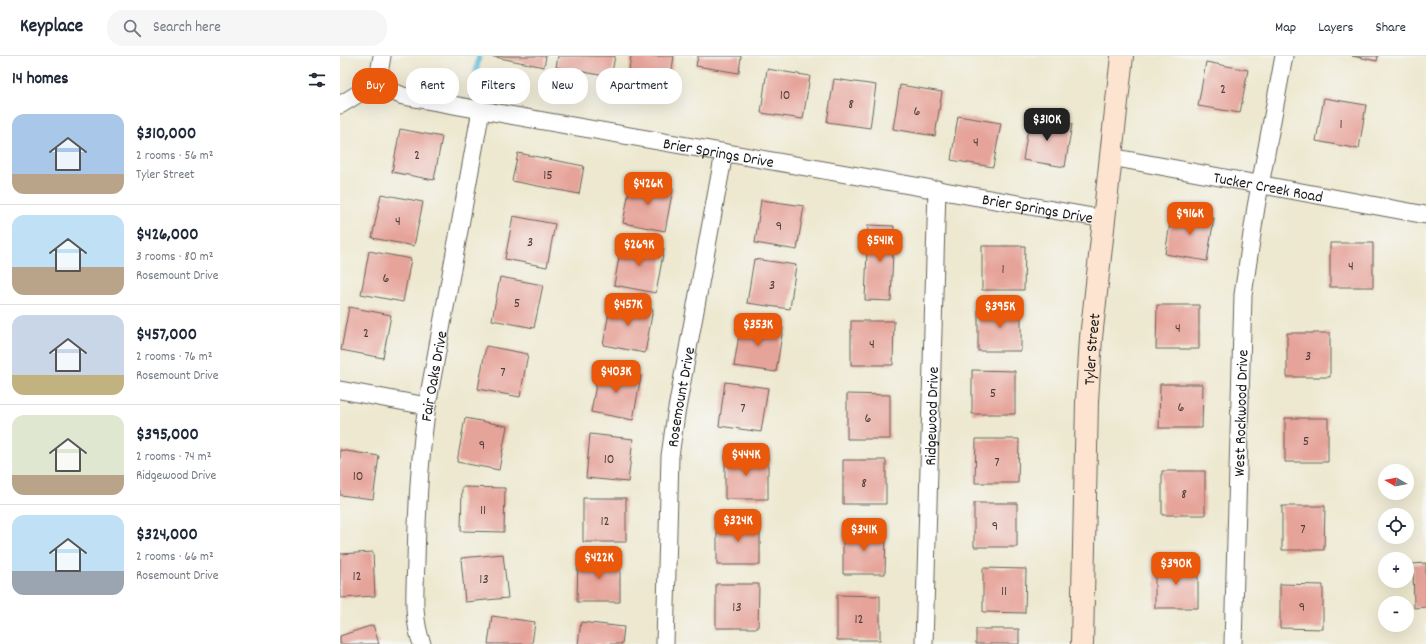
<!DOCTYPE html>
<html lang="en">
<head>
<meta charset="utf-8">
<style>
	body { margin:0; font-family:Dekko,sans-serif; background:#f6f6f7; color:#1f2937; height:100vh; display:flex; flex-direction:column; font-size:15px; white-space:nowrap }
	* { box-sizing:border-box; margin:0 }
	p { font-size:13px; color:#747a83 }
	.icon { flex:none; width:22px; height:22px; fill:none; stroke:currentColor; stroke-width:2; stroke-linecap:round; stroke-linejoin:round }
	.map { position:relative; flex:1; overflow:hidden }
	.drawer { display:flex; flex-direction:column; background:#fff; width:340px }
	.drawer>* { flex:none }
	.banner { position:absolute; left:12px; top:12px; width:380px; height:36px; display:flex; gap:8px }
	.needle { width:26px; rotate:279deg }
	.tools { position:absolute; left:1038px; top:408px; display:grid; gap:8px }
	.tools a { display:grid; place-items:center; width:36px; height:36px; border-radius:50%; background:#fff; box-shadow:0 4px 16px #0002; font-size:20px }
	.price { position:absolute; translate:-50% -34px; padding:0 9px; border-radius:8px; background:#ea580c; color:#fff; font-size:13px; line-height:26px; filter:drop-shadow(0 1px 2px #0008) }
	.price::after { content:''; position:absolute; left:50%; top:24px; width:12px; height:9px; margin-left:-6px; background:inherit; clip-path:polygon(0 0,100% 0,50% 100%) }
	.price.active { background:#222; color:#fff }
	ul { padding:0; list-style:none }
	li { display:flex; align-items:center; gap:12px; height:100px; padding:0 12px }
	li+li { border-top:1px solid #e0e1e3 }
	li span { display:grid; place-items:center; flex:none; width:112px; height:80px; border-radius:12px; color:#555 }
	li>.icon { margin-inline-start:auto }
	span .icon { width:48px; height:48px; fill:#fffc; stroke-width:1 }
	li b { font-size:17px }
	h2 { display:flex; justify-content:space-between; align-items:center; height:48px; padding:0 12px; font-size:17px }
	.tag { padding:0 14px; border-radius:16px; background:#fff; box-shadow:0 4px 16px #0002; font-size:14px; line-height:36px }
	.tag.active { background:#ea580c; color:#fff }
	header { display:flex; align-items:center; gap:24px; box-sizing:border-box; height:56px; padding:0 20px; background:#fff; border-bottom:1px solid #e0e1e3 }
	header strong { font-size:19px }
	nav { display:flex; gap:22px; margin-inline-start:auto; font-size:14px }
	.search { width:280px; height:36px; background:#f6f6f7; display:flex; align-items:center; gap:10px; box-sizing:border-box; padding:0 14px; border-radius:16px; color:#747a83; font-size:15px }
	main { display:flex; flex:1; min-height:0 }
	.map>svg:first-child { display:block }
	.lines { fill:none; stroke-linecap:round; stroke-linejoin:round }
	.stream { stroke:#5ebcdc; stroke-width:5.5 }
	.building { fill:#e6a399 }
	.street-casing { stroke:#65635b; stroke-width:19 }
	.secondary-casing { stroke:#65635b; stroke-width:24 }
	.street { stroke:#fff; stroke-width:17 }
	.secondary { stroke:#fde4d0; stroke-width:22 }
	.labels { text-anchor:middle; stroke-width:4; stroke-linejoin:round; paint-order:stroke }
	.number-label { font-size:14px; fill:#4e3e3b }
	.street-label { font-size:16px; fill:#1c1c1c; stroke:#f6f6f2 }
</style>
</head>
<body>
<header>
<strong>Keyplace</strong>
<div class="search"><svg class="icon" aria-label="search" viewBox="0 0 24 24"><circle cx="10" cy="10" r="6"/><path d="M15 15l6 6"/></svg>Search here</div>
<nav><a>Map</a><a>Layers</a><a>Share</a></nav>
</header>
<main>
<section class="drawer">
<h2>14 homes<svg class="icon" aria-label="filters" viewBox="0 0 24 24"><path d="M4 7h16M4 17h16"/><circle cx="9" cy="7" r="2"/><circle cx="15" cy="17" r="2"/></svg></h2>
<ul>
<li><span style="background:linear-gradient(#a9c7e8 75%,#b9a48a 0)"><svg class="icon" aria-label="home" viewBox="0 0 24 24"><path d="M3 11l9-7 9 7M6 9v11h12V9"/></svg></span><div><b>$310,000</b><p>2 rooms · 56 m²</p><p>Tyler Street</p></div></li>
<li><span style="background:linear-gradient(#bfe0f5 65%,#b9a48a 0)"><svg class="icon" aria-label="home" viewBox="0 0 24 24"><path d="M3 11l9-7 9 7M6 9v11h12V9"/></svg></span><div><b>$426,000</b><p>3 rooms · 80 m²</p><p>Rosemount Drive</p></div></li>
<li><span style="background:linear-gradient(#c9d6e8 75%,#c2b280 0)"><svg class="icon" aria-label="home" viewBox="0 0 24 24"><path d="M3 11l9-7 9 7M6 9v11h12V9"/></svg></span><div><b>$457,000</b><p>2 rooms · 76 m²</p><p>Rosemount Drive</p></div></li>
<li><span style="background:linear-gradient(#dfe7d0 75%,#b9a48a 0)"><svg class="icon" aria-label="home" viewBox="0 0 24 24"><path d="M3 11l9-7 9 7M6 9v11h12V9"/></svg></span><div><b>$395,000</b><p>2 rooms · 74 m²</p><p>Ridgewood Drive</p></div></li>
<li><span style="background:linear-gradient(#bfe0f5 70%,#9aa5b1 0)"><svg class="icon" aria-label="home" viewBox="0 0 24 24"><path d="M3 11l9-7 9 7M6 9v11h12V9"/></svg></span><div><b>$324,000</b><p>2 rooms · 66 m²</p><p>Rosemount Drive</p></div></li>
</ul>
</section>
<div class="map">
<svg width="1086" height="588" viewBox="0 0 1086 588">
	<rect width="100%" height="100%" fill="#f6f6f2"/>
	<filter id="ink" filterUnits="userSpaceOnUse"><feTurbulence type="fractalNoise" baseFrequency=".025" numOctaves="2"/><feDisplacementMap in="SourceGraphic" scale="8" xChannelSelector="R" yChannelSelector="G"/><feConvolveMatrix kernelMatrix="1 2 1 2 8 2 1 2 1" color-interpolation-filters="sRGB"/></filter>
	<filter id="wash" filterUnits="userSpaceOnUse"><feTurbulence type="fractalNoise" baseFrequency=".012" numOctaves="4" result="noise"/><feDisplacementMap in="SourceGraphic" scale="16" xChannelSelector="R" yChannelSelector="G"/><feGaussianBlur stdDeviation="0.9" result="paint"/><feColorMatrix in="noise" values="0 0 0 0 0 0 0 0 0 0 0 0 0 0 0 0 0 1.4 0 .05"/><feComposite in="paint" operator="in"/></filter>
	<g filter="url(#wash)">
		<rect width="100%" height="100%" fill="#ede8cf"/>
		<g class="lines">
			<!-- stream -->
			<path class="stream" d="M132 39 139 0"/>
		</g>
		<g id="blocks">
			<!-- building -->
			<path class="building" d="M150 0H206L204 11Z
				M218 0H275L271 21 216 11Z
				M291 0H334L329 34 287 28Z
				M358 0H401L399 17 356 10Z
				M1012 0H1038L1037 5Z
				M866 6 908 14 900 57 858 50Z
				M427 13 470 20 463 63 421 57Z
				M494 23 536 29 530 72 487 66Z
				M560 29 602 36 595 80 553 73Z
				M984 42 1026 49 1019 93 976 85Z
				M618 60 661 67 653 111 611 104Z
				M690 60 732 68 725 111 683 104Z
				M60 73 102 81 94 124 52 116Z
				M178 97 244 110 239 138 172 125Z
				M291 124 333 132 325 175 283 167Z
				M41 138 83 146 74 190 32 182Z
				M421 144 464 150 457 194 415 187Z
				M832 155 874 162 867 205 825 198Z
				M173 160 215 168 207 211 165 203Z
				M528 169 554 170 551 245 525 244Z
				M282 185 324 193 316 237 274 229Z
				M990 187H1033V231H990Z
				M642 190H685L684 234H642Z
				M29 195 71 203 63 246 21 238Z
				M414 203 456 209 450 253 407 247Z
				M160 221 203 229 194 272 152 264Z
				M271 245 313 253 305 297 263 289Z
				M817 249H859V293H816Z
				M9 251 51 259 43 302 1 294Z
				M638 251H681V295H638Z
				M511 265H554L553 309H511Z
				M401 266 443 272 436 316 394 310Z
				M947 277H990V321H947Z
				M146 290 188 298 180 341 138 333Z
				M259 312 301 320 293 364 251 356Z
				M632 314 675 315V358H632Z
				M385 326 428 332 421 376 379 370Z
				M820 328H863L862 372H819Z
				M507 338 550 339V383H507Z
				M125 362 167 370 159 414 117 406Z
				M945 362H988V406H945Z
				M250 378 293 383 288 426 246 422Z
				M636 383H679L678 427H635Z
				M0 394 39 400 33 443 0 439Z
				M385 399H428V443H385Z
				M503 404H546V448H503Z
				M822 415H865V459H822Z
				M122 431 165 432 164 476 121 475Z
				M243 442H286V486H243Z
				M634 447H677V491H634Z
				M942 450H985L984 494H942Z
				M377 465H420V509H377Z
				M503 473 546 474 545 518H503Z
				M33 496 35 540 0 542V498Z
				M163 498 168 542 125 546 121 502Z
				M238 502H280V546H237Z
				M1086 507V551L1074 552 1073 508Z
				M815 508H858V552H815Z
				M643 512 686 513 685 557 643 556Z
				M376 528H419L418 572H376Z
				M940 528 983 529V573L940 572Z
				M497 539 540 540V584H497Z
				M152 560 195 566 192 588H148Z
				M241 566 284 571 282 588H238Z
				M33 569 39 588H0V580Z
				M636 573H679V588H636Z"/>
		</g>
	</g>
	<g filter="url(#ink)">
		<use href="#blocks" fill-opacity="0" stroke="#65635b" stroke-width="1"/>
		<g class="lines">
			<!-- street casing -->
			<g class="street-casing">
				<g id="street">
					<path d="M37 29 42 0"/>
					<path id="s1" d="M0 49 26 33 37 29 63 40 141 54 764 163"/>
					<path id="s2" d="M771 101 1086 159"/>
					<path d="M0 334 87 350"/>
					<path id="s3" d="M82 588C72 562 75 534 76 506 77 453 79 403 87 350L141 54"/>
					<path id="s4" d="M325 588 330 400 336 358 384 97"/>
					<path id="s5" d="M584 588 597 133"/>
					<path id="s6" d="M893 588 903 239 916 151 944 0"/>
				</g>
			</g>
			<!-- secondary casing -->
			<g class="secondary-casing">
				<g id="secondary">
					<path id="s7" d="M742 588 747 345 751 282 782 0"/>
				</g>
			</g>
			<!-- street -->
			<use href="#street" class="street"/>
			<!-- secondary -->
			<use href="#secondary" class="secondary"/>
		</g>
	</g>
	<g class="labels">
		<!-- number labels -->
		<g class="number-label">
			<text x="883" y="37">2</text>
			<text x="445" y="43">10</text>
			<text x="511" y="52">8</text>
			<text x="577" y="59">6</text>
			<text x="1001" y="72">1</text>
			<text x="636" y="90">4</text>
			<text x="77" y="103">2</text>
			<text x="208" y="123">15</text>
			<text x="58" y="169">4</text>
			<text x="439" y="174">9</text>
			<text x="190" y="190">3</text>
			<text x="1011" y="214">4</text>
			<text x="663" y="217">1</text>
			<text x="46" y="226">6</text>
			<text x="432" y="233">3</text>
			<text x="177" y="251">5</text>
			<text x="838" y="276">4</text>
			<text x="26" y="281">2</text>
			<text x="532" y="292">4</text>
			<text x="968" y="304">3</text>
			<text x="163" y="320">7</text>
			<text x="653" y="341">5</text>
			<text x="841" y="355">6</text>
			<text x="403" y="356">7</text>
			<text x="528" y="366">6</text>
			<text x="966" y="389">5</text>
			<text x="142" y="393">9</text>
			<text x="269" y="407">10</text>
			<text x="657" y="410">7</text>
			<text x="18" y="424">10</text>
			<text x="524" y="431">8</text>
			<text x="844" y="442">8</text>
			<text x="143" y="458">11</text>
			<text x="265" y="469">12</text>
			<text x="655" y="474">9</text>
			<text x="963" y="477">7</text>
			<text x="17" y="524">12</text>
			<text x="144" y="527">13</text>
			<text x="664" y="539">11</text>
			<text x="397" y="555">13</text>
			<text x="962" y="555">9</text>
			<text x="519" y="567">12</text>
		</g>
		<!-- street labels -->
		<g class="street-label">
			<text dy="6" stroke="none"><textPath href="#s1" startOffset="391">Brier Springs Drive</textPath></text>
			<text dy="6" stroke="none"><textPath href="#s2" startOffset="160">Tucker Creek Road</textPath></text>
			<text dy="6" stroke="none"><textPath href="#s1" startOffset="715">Brier Springs Drive</textPath></text>
			<text dy="6" stroke="none"><textPath href="#s7" startOffset="295">Tyler Street</textPath></text>
			<text dy="6" stroke="none"><textPath href="#s3" startOffset="270">Fair Oaks Drive</textPath></text>
			<text dy="6" stroke="none"><textPath href="#s4" startOffset="248">Rosemount Drive</textPath></text>
			<text dy="6" stroke="none"><textPath href="#s6" startOffset="231">West Rockwood Drive</textPath></text>
			<text dy="6" stroke="none"><textPath href="#s5" startOffset="228">Ridgewood Drive</textPath></text>
		</g>
	</g>
</svg>
<div class="tools">
<a><svg class="needle" viewBox="-14 -14 28 28"><path d="M0-13l5 13h-10z" fill="#e53935"/><path d="M0 13l5-13h-10z" fill="#747a83"/></svg></a>
<a><svg class="icon" aria-label="locate" viewBox="0 0 24 24"><circle cx="12" cy="12" r="6"/><path d="M12 2v4M12 18v4M2 12h4M18 12h4"/></svg></a>
<a>+</a>
<a>−</a>
</div>
<b class="price active" style="left:707px;top:86px">$310K</b>
<b class="price" style="left:308px;top:150px">$426K</b>
<b class="price" style="left:850px;top:180px">$916K</b>
<b class="price" style="left:540px;top:207px">$541K</b>
<b class="price" style="left:299px;top:211px">$269K</b>
<b class="price" style="left:288px;top:271px">$457K</b>
<b class="price" style="left:660px;top:273px">$395K</b>
<b class="price" style="left:418px;top:291px">$353K</b>
<b class="price" style="left:276px;top:338px">$403K</b>
<b class="price" style="left:406px;top:421px">$444K</b>
<b class="price" style="left:398px;top:487px">$324K</b>
<b class="price" style="left:524px;top:496px">$341K</b>
<b class="price" style="left:259px;top:524px">$422K</b>
<b class="price" style="left:836px;top:530px">$390K</b>
<div class="banner">
<a class="tag active">Buy</a>
<a class="tag">Rent</a>
<a class="tag">Filters</a>
<a class="tag">New</a>
<a class="tag">Apartment</a>
</div>
</div>
</main>
</body>
</html>
